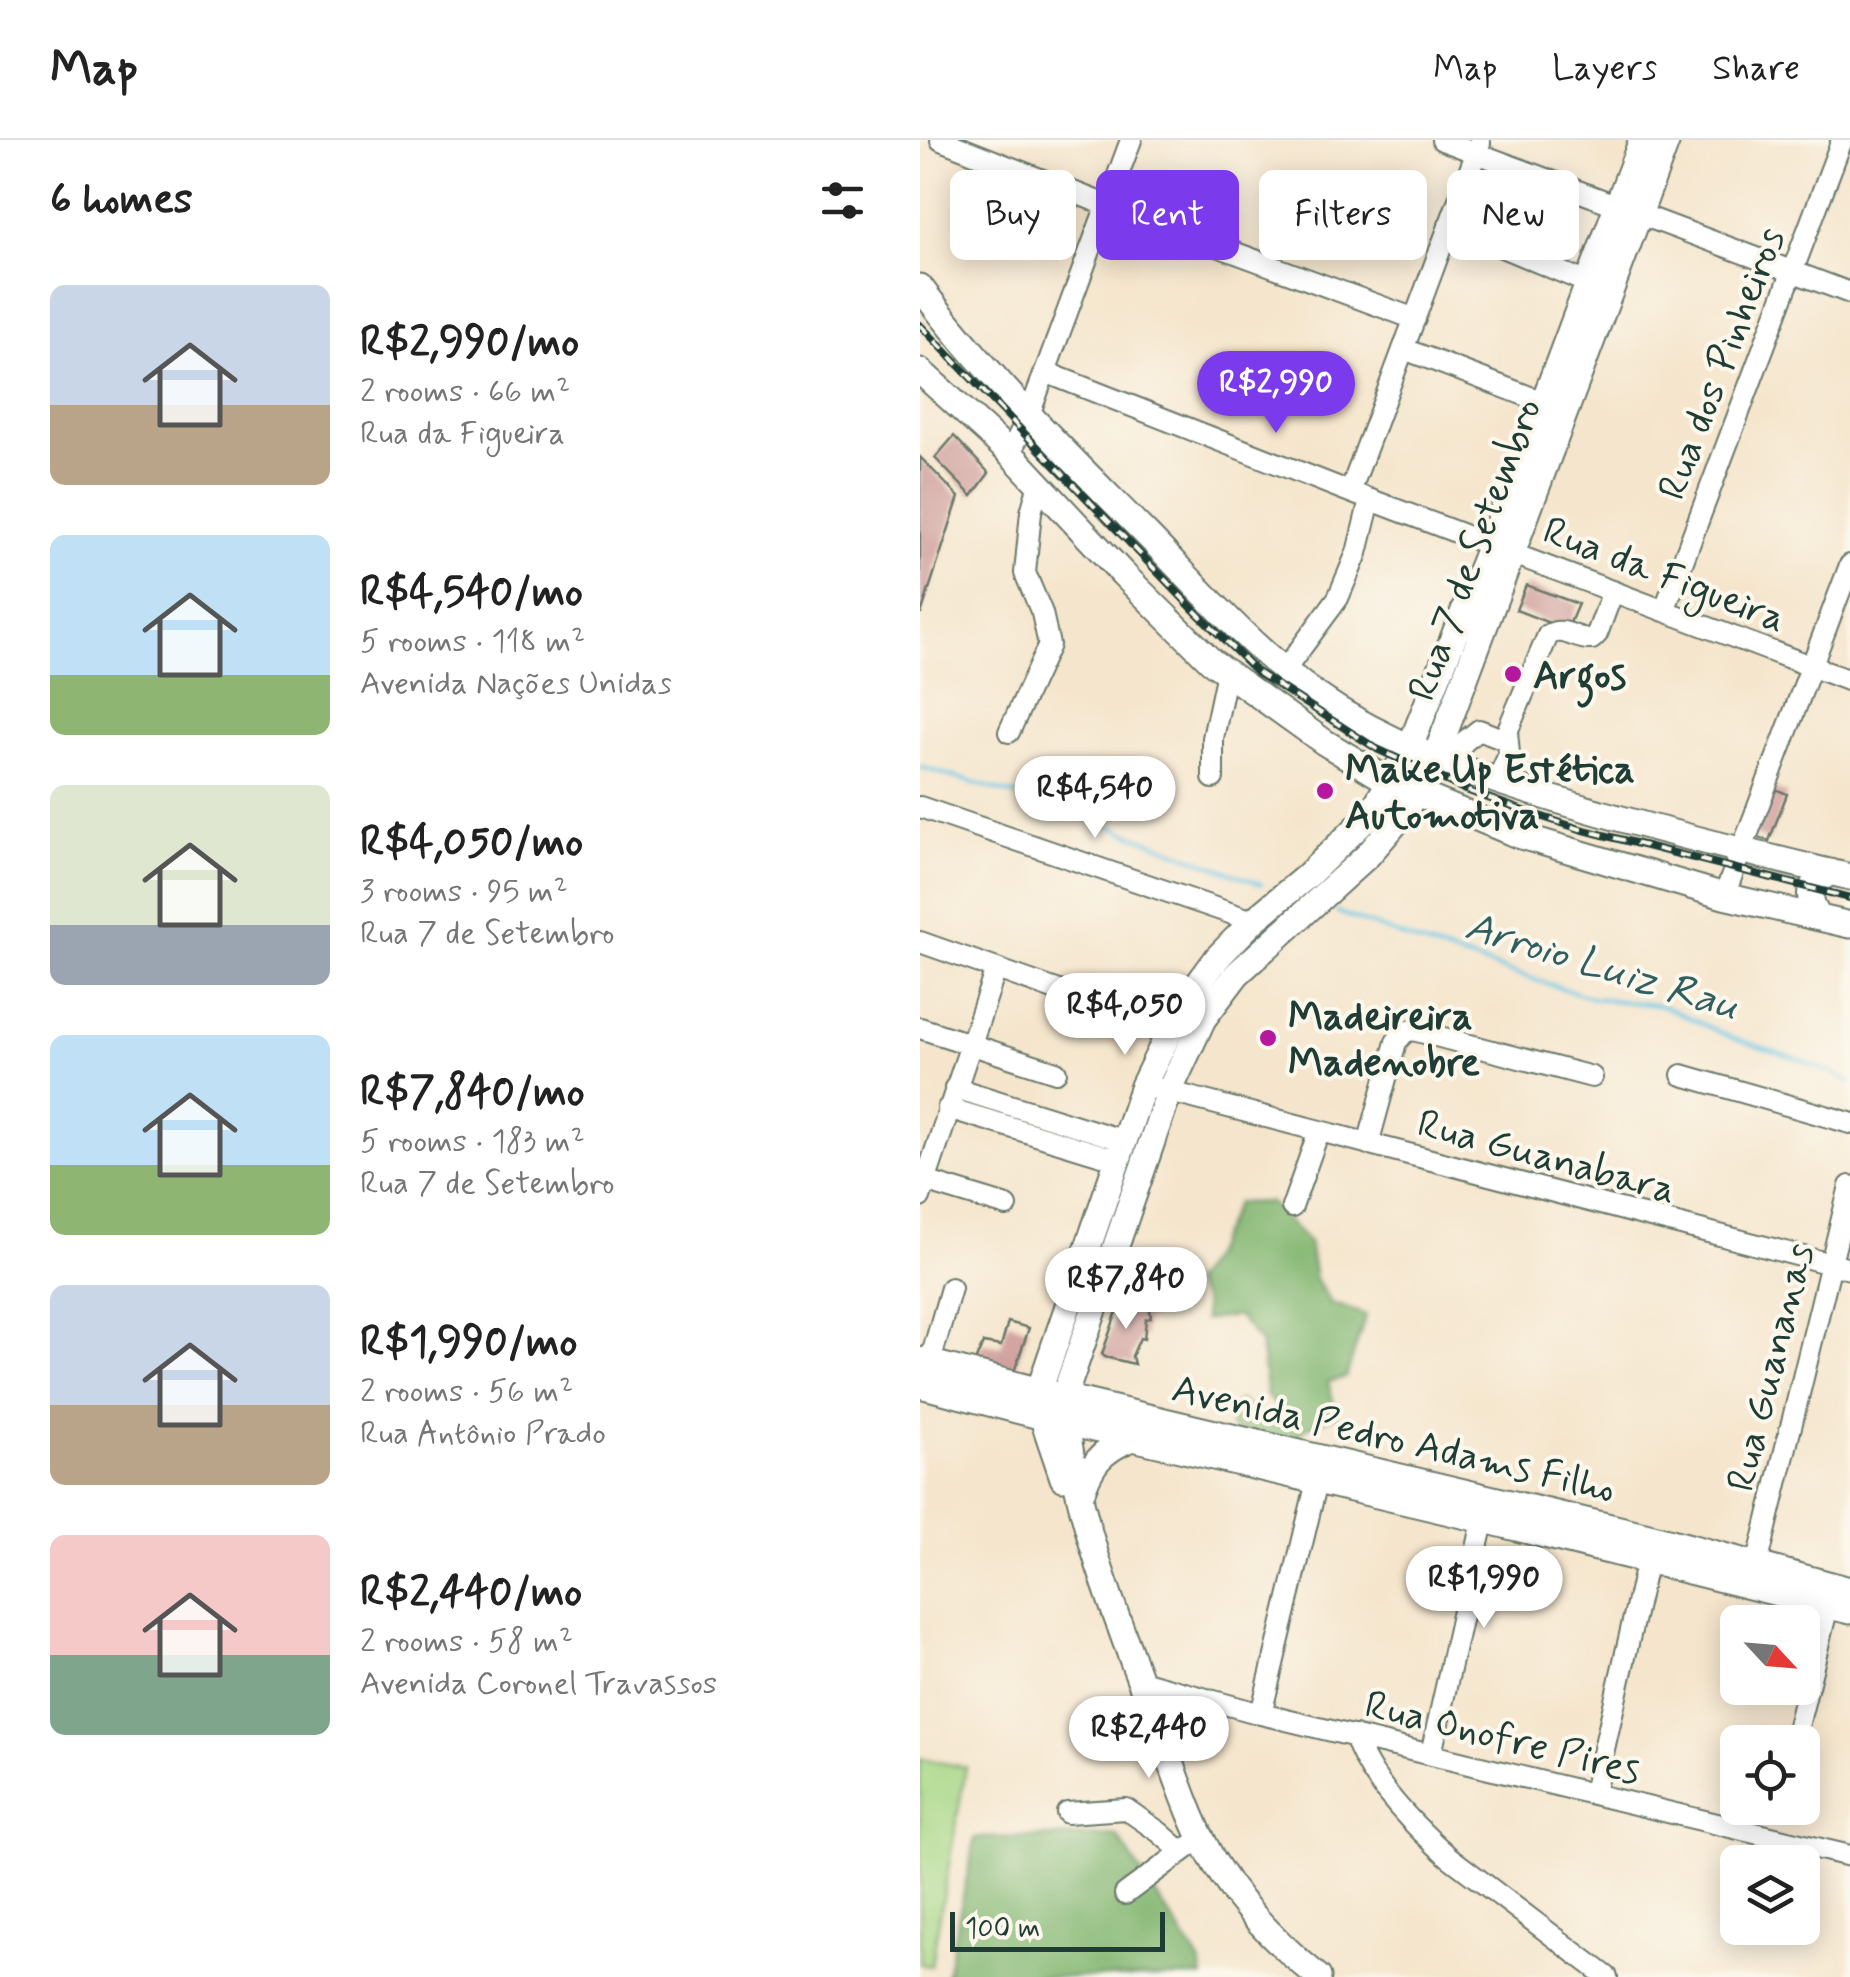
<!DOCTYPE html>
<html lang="en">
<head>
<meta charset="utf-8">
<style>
	body { margin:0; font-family:Mynerve,sans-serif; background:#f2f2f2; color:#222; height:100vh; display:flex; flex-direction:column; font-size:38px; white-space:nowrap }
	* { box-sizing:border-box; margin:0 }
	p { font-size:32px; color:#767676 }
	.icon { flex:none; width:55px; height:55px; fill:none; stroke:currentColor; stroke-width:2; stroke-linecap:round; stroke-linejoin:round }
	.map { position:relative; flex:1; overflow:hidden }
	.drawer { display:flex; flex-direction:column; background:#fff; width:920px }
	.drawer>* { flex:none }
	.top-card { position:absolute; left:30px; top:30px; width:750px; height:90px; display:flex; gap:20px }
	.needle { width:65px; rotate:116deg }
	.tools { position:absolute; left:800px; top:1465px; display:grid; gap:20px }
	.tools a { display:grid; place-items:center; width:100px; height:100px; border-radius:15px; background:#fff; box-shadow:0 5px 25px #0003; font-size:50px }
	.scale { position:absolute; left:30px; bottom:25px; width:215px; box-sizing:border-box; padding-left:10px; border:5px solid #1f3d34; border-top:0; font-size:28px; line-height:35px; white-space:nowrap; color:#1f3d34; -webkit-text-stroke:8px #fbf7ec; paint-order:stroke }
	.price { position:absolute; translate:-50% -85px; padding:0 22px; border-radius:35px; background:#fff; color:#222; font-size:32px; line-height:65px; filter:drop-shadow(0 2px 5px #0008) }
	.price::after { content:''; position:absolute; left:50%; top:60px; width:30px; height:22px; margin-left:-15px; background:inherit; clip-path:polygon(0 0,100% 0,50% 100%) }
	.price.active { background:#7c3aed; color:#fff }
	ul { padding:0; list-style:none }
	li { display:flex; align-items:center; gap:30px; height:250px; padding:0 50px }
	li span { display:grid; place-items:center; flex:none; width:280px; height:200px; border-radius:15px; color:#555 }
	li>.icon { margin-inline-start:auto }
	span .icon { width:120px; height:120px; fill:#fffc; stroke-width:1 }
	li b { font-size:42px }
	h2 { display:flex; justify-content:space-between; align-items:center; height:120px; padding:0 50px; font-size:42px }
	.tag { padding:0 35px; border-radius:15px; background:#fff; box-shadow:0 5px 25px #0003; font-size:35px; line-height:90px }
	.tag.active { background:#7c3aed; color:#fff }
	header { display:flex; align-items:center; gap:60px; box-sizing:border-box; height:140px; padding:0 50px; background:#fff; border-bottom:2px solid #e0e0e0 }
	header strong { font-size:48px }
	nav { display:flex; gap:55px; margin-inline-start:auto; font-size:35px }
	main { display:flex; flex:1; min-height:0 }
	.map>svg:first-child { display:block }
	.green { fill:#a7d786; stroke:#638a5d; stroke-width:2.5 }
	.forest { fill:#85b873; stroke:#527a54; stroke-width:2.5 }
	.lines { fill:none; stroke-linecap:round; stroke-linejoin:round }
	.stream { stroke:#65c4e3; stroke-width:4 }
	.building { fill:#ce9b99 }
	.minor-casing { stroke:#6a7869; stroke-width:24 }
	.major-casing { stroke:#6a7869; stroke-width:29 }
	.minor { stroke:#fff; stroke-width:20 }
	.major { stroke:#fff; stroke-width:25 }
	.rail-casing { stroke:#1f3d34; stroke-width:8 }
	.rail { stroke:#fbf7ec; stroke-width:4; stroke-dasharray:11; stroke-linecap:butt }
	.poi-dot { fill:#b5179e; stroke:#fbf7ec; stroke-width:4 }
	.labels { text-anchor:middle; stroke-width:8; stroke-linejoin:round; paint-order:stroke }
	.street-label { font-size:40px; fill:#1f3d34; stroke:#fbf7ec }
	.poi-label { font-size:40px; font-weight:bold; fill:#1f3d34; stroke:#fbf7ec; text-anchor:start }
	.water-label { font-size:42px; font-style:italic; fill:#305f60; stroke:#fbf7ec }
</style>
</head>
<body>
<header>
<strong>Map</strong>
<nav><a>Map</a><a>Layers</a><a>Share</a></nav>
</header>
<main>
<section class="drawer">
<h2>6 homes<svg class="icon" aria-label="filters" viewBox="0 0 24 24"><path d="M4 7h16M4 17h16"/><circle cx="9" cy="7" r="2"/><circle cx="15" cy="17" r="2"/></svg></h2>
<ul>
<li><span style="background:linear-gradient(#c9d6e8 60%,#b9a48a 0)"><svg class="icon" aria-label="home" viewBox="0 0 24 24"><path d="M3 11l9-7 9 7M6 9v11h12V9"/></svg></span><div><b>R$2,990/mo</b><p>2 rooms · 66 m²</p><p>Rua da Figueira</p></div></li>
<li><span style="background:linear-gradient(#bfe0f5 70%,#8fb573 0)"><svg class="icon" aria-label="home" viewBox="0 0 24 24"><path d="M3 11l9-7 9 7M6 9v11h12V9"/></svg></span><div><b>R$4,540/mo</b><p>5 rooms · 118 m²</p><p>Avenida Nações Unidas</p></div></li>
<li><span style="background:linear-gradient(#dfe7d0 70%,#9aa5b1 0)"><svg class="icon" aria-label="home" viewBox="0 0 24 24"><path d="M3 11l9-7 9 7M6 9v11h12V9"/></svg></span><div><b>R$4,050/mo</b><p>3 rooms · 95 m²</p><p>Rua 7 de Setembro</p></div></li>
<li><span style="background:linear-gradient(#bfe0f5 65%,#8fb573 0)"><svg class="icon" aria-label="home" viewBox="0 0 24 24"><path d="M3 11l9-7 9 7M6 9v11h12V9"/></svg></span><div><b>R$7,840/mo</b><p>5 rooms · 183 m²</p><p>Rua 7 de Setembro</p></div></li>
<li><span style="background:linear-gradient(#c9d6e8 60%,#b9a48a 0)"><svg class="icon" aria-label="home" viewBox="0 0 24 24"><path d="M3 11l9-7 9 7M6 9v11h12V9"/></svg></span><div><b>R$1,990/mo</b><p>2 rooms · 56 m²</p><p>Rua Antônio Prado</p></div></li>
<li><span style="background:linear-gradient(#f6c9c9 60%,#7fa58c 0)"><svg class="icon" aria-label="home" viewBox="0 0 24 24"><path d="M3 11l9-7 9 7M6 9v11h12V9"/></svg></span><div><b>R$2,440/mo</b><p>2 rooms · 58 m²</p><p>Avenida Coronel Travassos</p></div></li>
</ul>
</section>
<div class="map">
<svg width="930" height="1837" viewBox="0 0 930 1837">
	<rect width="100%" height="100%" fill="#fbf7ec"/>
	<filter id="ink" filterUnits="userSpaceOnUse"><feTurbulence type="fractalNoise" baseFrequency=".01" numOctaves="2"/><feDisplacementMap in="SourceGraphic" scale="20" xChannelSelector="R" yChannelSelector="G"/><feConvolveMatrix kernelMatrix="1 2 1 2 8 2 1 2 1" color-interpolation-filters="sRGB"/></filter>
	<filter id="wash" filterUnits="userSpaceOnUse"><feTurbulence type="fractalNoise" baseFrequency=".0048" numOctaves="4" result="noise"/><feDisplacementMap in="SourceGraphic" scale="40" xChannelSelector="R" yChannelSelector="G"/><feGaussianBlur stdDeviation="2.25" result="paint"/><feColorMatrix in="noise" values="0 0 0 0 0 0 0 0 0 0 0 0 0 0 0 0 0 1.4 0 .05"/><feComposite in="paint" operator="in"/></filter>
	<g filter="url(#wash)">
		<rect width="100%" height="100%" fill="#f5e5cc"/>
		<!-- green -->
		<path class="green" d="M0 1619 46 1627 11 1826 0 1824Z"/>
		<!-- forest -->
		<path class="forest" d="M349 1062 389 1103 395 1139 411 1163 446 1175 426 1237 408 1242 417 1275 390 1286 369 1301 312 1289 308 1273 319 1260 349 1283 363 1274 347 1256 340 1203 318 1176 284 1180 283 1161 272 1143 289 1120 316 1063Z
			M197 1696 280 1822 283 1837H26L55 1698Z"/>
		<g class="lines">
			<!-- stream -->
			<path class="stream" d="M0 627 155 673 341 744
				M417 772 508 806 673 858 744 866 812 898 878 919 930 941"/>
		</g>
		<g id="blocks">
			<!-- building -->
			<path class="building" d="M34 296 69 333 52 356 15 318Z
				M0 317 39 357 1 474H0Z
				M606 445 658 464 647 490 596 470Z
				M851 647 867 654 849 701 837 697 835 690Z
				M201 1160 230 1170 231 1178 226 1179 224 1199 220 1198 212 1216 214 1224 185 1217 182 1214Z
				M88 1182 109 1188 94 1232 55 1222 63 1203 81 1206Z"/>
		</g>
	</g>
	<g filter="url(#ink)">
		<use href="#blocks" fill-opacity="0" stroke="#6a7869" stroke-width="2.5"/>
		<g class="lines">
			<!-- minor casing -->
			<g class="minor-casing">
				<path id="minor" d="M21 0 186 65 495 179
					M522 0 930 153
					M529 85 668 143
					M484 209 623 262
					M125 232 430 352 570 405
					M90 313 109 275 211 0
					M430 352 560 3
					M591 413 930 541
					M744 471 922 0
					M364 531 418 458 437 413 450 360
					M89 592 129 505 122 473 105 433 111 372 119 344
					M526 622 545 601 559 590 587 601
					M293 638V598L307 532
					M577 641 589 614 587 592 628 495C644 485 656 501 672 499L677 494 693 451
					M0 667 333 781
					M804 756 930 425
					M0 802 159 858
					M0 888 136 932
					M762 935 930 983
					M35 948 205 1001
					M235 948 930 1129
					M28 968 198 1020
					M448 1004 476 902 485 892 493 890 672 937
					M5 1041 87 1066
					M0 1057 76 829
					M372 1067 399 991
					M10 1222 31 1148
					M837 1425 930 1046
					M221 1541 341 1574 930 1716
					M341 1574 400 1329
					M435 1596C449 1641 494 1686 529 1717L687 1837
					M874 1602 908 1466
					M511 1614 566 1368
					M674 1653 730 1407
					M147 1673 206 1669 239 1692 262 1712
					M205 1754 270 1706"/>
			</g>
			<!-- major casing -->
			<g class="major-casing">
				<path id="major" d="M0 147C68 238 150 317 230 398 291 461 351 530 427 575 492 613 565 638 637 660 734 690 832 713 930 737
					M0 231 90 313 203 434 291 521 404 602 470 642 598 695 804 756 930 785
					M898 777C886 753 887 746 911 732
					M0 1220 144 1257 733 1397 930 1450
					M0 1245 127 1278 564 1380 930 1471
					M143 1338 122 1276 119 1251 223 946 262 866 298 817 333 781 387 736 450 675 490 607 570 405 722 0
					M160 1358C170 1325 180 1311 212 1298
					M398 1837C359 1805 322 1768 296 1725 271 1684 257 1637 240 1592 200 1488 151 1369 144 1257L249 952 283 879 317 834 448 715 479 679 511 629 747 0"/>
			</g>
			<!-- minor -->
			<use href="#minor" class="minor"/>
			<!-- major -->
			<use href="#major" class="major"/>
			<!-- rail casing -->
			<g class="rail-casing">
				<path id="rail" d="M0 185 276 472 337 532 457 609 546 650 598 669 660 689 930 758"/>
			</g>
			<!-- rail -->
			<use href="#rail" class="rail"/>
		</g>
	</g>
	<!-- markers -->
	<g class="poi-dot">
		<circle cx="593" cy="534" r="10"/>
		<circle cx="405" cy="651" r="10"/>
		<circle cx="348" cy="898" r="10"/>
	</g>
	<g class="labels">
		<!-- street labels -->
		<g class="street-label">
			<text transform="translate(800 223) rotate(-69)" y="14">Rua dos Pinheiros</text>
			<text transform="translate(553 409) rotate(-70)" y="14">Rua 7 de Setembro</text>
			<text transform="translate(745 433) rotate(21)" y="14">Rua da Figueira</text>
			<text transform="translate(627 1015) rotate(15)" y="14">Rua Guanabara</text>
			<text transform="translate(849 1227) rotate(-76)" y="14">Rua Guananas</text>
			<text transform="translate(474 1297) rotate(13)" y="14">Avenida Pedro Adams Filho</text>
			<text transform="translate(583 1596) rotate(14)" y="14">Rua Onofre Pires</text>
		</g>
		<!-- poi labels -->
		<g class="poi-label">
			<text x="613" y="548">Argos</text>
			<text x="425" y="642">Make Up Estética<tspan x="425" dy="46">Automotiva</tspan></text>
			<text x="368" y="889">Madeireira<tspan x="368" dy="46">Madenobre</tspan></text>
		</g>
		<!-- water labels -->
		<g class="water-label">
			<text transform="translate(683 824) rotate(17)" y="15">Arroio Luiz Rau</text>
		</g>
	</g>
</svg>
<div class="tools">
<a><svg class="needle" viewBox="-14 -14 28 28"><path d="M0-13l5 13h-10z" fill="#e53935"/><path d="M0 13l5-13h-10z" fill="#767676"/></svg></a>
<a><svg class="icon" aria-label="locate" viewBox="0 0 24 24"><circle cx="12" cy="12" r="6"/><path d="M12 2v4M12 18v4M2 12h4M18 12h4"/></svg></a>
<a><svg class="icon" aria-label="layers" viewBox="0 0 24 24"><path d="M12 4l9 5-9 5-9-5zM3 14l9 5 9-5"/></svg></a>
</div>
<div class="scale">100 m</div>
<b class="price active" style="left:356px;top:296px">R$2,990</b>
<b class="price" style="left:175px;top:701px">R$4,540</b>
<b class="price" style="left:205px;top:918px">R$4,050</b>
<b class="price" style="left:206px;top:1192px">R$7,840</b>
<b class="price" style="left:564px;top:1491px">R$1,990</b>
<b class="price" style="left:229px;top:1641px">R$2,440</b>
<div class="top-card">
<a class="tag">Buy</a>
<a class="tag active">Rent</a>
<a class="tag">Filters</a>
<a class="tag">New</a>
</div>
</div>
</main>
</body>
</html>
